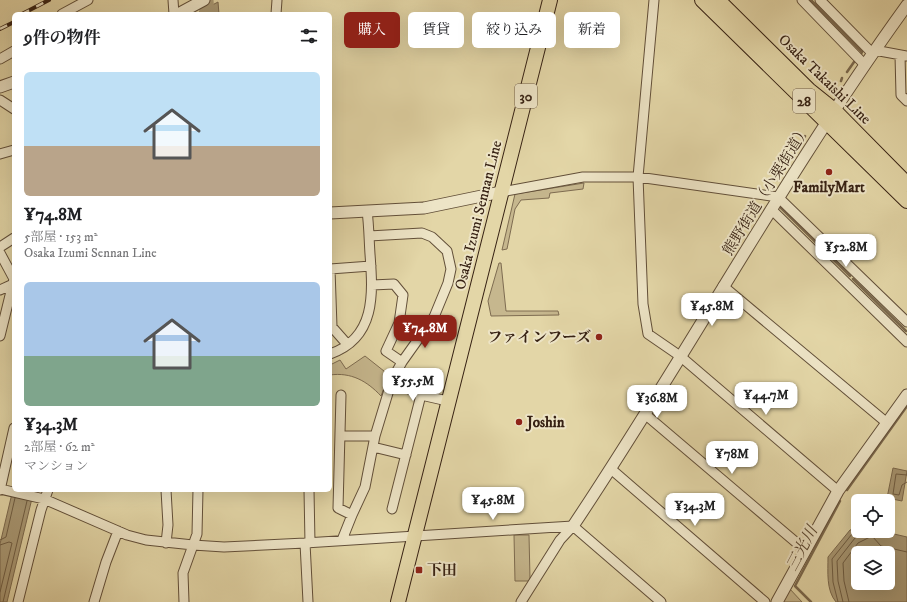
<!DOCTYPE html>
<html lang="ja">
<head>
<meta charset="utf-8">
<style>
	body { margin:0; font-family:"IM FELL DW Pica","Noto Serif JP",serif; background:#f2f2f2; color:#202124; height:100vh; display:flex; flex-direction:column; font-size:15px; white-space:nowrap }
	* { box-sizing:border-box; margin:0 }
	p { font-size:13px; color:#757577 }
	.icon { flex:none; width:22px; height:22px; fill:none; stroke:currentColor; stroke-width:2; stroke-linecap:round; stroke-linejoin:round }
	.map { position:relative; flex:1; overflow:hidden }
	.panel { position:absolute; left:12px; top:12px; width:320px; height:480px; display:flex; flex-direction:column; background:#fff; border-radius:6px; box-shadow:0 4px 16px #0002 }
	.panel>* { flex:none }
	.guide { position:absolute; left:344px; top:12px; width:380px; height:36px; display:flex; gap:8px }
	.controls { position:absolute; left:851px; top:494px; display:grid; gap:8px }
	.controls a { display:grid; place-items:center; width:44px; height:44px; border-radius:6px; background:#fff; box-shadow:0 4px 16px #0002; font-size:20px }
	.price { position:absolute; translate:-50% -34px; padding:0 9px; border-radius:8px; background:#fff; color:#222; font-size:13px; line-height:26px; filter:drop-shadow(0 1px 2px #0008) }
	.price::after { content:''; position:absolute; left:50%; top:24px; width:12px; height:9px; margin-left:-6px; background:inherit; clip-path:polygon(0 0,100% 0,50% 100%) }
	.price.current { background:#8f2418; color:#fff }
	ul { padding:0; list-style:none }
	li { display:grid; align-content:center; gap:8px; height:212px; padding:0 12px }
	li span { display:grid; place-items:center; height:124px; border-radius:6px; color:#555 }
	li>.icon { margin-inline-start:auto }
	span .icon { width:72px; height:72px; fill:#fffc; stroke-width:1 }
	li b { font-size:17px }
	h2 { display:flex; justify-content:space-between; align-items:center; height:48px; padding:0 12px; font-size:17px }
	.pill { padding:0 14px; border-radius:6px; background:#fff; box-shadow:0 4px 16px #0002; font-size:14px; line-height:36px }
	.pill.current { background:#8f2418; color:#fff }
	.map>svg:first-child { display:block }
	.green { fill:#c6b78e; stroke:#7e6c51 }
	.water { fill:#a99975; stroke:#7b694e; fill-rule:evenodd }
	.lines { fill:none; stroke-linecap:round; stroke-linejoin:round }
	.shore { stroke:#705e44; stroke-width:1 }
	.stream { stroke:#7b694e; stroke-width:2.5 }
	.river { stroke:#a99975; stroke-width:15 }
	.minor-casing { stroke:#624f39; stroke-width:11 }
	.tertiary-casing { stroke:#624f39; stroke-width:13 }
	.primary-casing { stroke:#372214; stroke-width:16 }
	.minor { stroke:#ede4c6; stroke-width:9 }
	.tertiary { stroke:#ede4c6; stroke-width:11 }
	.primary { stroke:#e3d6a7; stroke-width:14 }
	.rail-casing { stroke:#372214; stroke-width:4 }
	.rail { stroke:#ede4c6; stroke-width:2.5; stroke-dasharray:8; stroke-linecap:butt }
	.poi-dot { fill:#8f2418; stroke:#ede4c6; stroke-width:1.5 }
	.labels { text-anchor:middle; stroke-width:4; stroke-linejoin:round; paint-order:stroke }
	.shield { fill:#ede4c6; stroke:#6e5c49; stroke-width:1 }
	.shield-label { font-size:14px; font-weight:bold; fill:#372214 }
	.street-label { font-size:15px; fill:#372214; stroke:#ede4c6 }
	.poi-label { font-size:15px; font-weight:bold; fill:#372214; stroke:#ede4c6; text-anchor:start }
	.water-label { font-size:16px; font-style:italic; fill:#594631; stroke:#ede4c6 }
</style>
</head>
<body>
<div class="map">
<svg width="907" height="602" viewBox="0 0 907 602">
	<rect width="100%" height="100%" fill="#e3d6a7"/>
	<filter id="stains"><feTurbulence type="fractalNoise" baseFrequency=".005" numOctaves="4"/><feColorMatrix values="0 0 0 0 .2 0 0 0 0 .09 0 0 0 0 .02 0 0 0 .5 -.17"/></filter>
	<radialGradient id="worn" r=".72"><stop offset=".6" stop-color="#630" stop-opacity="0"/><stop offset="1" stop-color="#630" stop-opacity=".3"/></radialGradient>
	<!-- green -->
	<path class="green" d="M584 183 583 189 550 193 549 198 521 200 515 209 507 249 502 250 515 194Z
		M499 263H501L506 311H558L559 315 491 316 488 301Z
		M365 356 389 375 381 396C367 381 351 372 330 375V365L340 360 346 369Z
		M514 535H529L530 579 529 581H515Z
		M789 588 802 602H782Z"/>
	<!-- water -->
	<path class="water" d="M218 2 219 14H199V12Z
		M893 468 907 471 902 501 887 498Z
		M14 485V490H34L7 602H0V544Z
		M858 528V531H881L907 537V602H836C826 590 828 572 828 557L850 530ZM858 553H888V583H858Z"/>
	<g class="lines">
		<!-- shore -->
		<path class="shore" d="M907 475 896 474 893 494 899 495 902 485 907 482
			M0 540 6 537 15 498
			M0 545 9 542 12 543 0 592
			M3 602 27 501
			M838 602 833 582 832 559 852 534 860 531
			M843 602 838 581 837 561 855 538 862 535 866 531
			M849 602 844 581 843 563 858 543 872 536 881 546 907 552"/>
		<!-- stream -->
		<path class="stream" d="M811 0 862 52 861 54
			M847 72 854 62
			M841 81 842 78
			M797 149 805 136
			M777 180 792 156
			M781 208 850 276
			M853 279 906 331
			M847 490 907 406
			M811 602 795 586 840 501"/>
		<!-- river -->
		<path class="river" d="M206 0 207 14"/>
		<!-- minor casing -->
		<g class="minor-casing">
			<path id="minor" d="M173 0 174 14
				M654 0 638 177 643 304 648 334 680 356 838 491
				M802 0 865 65
				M820 0 872 53
				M62 14 88 0
				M276 14 277 0
				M874 50 907 56
				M900 55 901 95 907 101
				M0 59 14 51
				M0 100 14 109
				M0 154 14 150
				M501 192 583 177H638L778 197 907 322
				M771 209 907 342
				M0 247 14 238
				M0 253 14 279
				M372 285 394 284 403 295 399 323 386 351 402 362
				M723 286 887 423
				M0 290 13 284
				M0 336 14 279
				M347 344 332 327 330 269 371 266
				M330 354C376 338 373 294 370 254 369 240 369 225 367 211
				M392 380 421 395 443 400
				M341 395 338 508 352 515
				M646 415 805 550
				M340 436H375
				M373 447 406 455
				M611 469 765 602
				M0 489 44 499 127 535 146 540 193 545 224 547 305 543 573 526 661 602
				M0 490 14 428
				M166 490 168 525 166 543
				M309 490 310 543
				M392 509 421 395
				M342 540 352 515 365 487 375 436 392 380 402 362 434 317 448 283 451 269 447 251 432 237 422 233 369 236
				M305 543 308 602
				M18 602 41 510 48 490
				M94 602 106 562 118 531
				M184 602 183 573 197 534 198 490
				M521 602 560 540 573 526"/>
		</g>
		<!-- tertiary casing -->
		<g class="tertiary-casing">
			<path id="tertiary" d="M178 14 204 0
				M0 87 14 82
				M330 213 424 208 501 192
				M573 526C688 354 786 172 907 5
				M777 602 838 491 907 395"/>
		</g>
		<!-- primary casing -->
		<g class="primary-casing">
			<path id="primary" d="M702 0 907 201
				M718 0 809 90 834 110 907 184
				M398 602 550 0"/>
		</g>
		<!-- minor -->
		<use href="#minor" class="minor"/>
		<!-- tertiary -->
		<use href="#tertiary" class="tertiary"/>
		<!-- primary -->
		<use href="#primary" class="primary"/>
		<!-- rail casing -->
		<g class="rail-casing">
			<path id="rail" d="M22 14 49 0
				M0 29 14 22"/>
		</g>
		<!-- rail -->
		<use href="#rail" class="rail"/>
	</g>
	<!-- markers -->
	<g class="poi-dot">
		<circle cx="829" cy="172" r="4"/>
		<circle cx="599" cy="337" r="4"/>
		<circle cx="519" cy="422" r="4"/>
		<rect x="415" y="566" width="8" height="8" rx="2"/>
	</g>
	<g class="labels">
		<!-- shield labels -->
		<g class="shield">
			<rect x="515" y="84" width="22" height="24" rx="3"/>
			<rect x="793" y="89" width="22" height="24" rx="3"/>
		</g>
		<g class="shield-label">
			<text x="526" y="101">30</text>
			<text x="804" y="106">28</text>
		</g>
		<!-- street labels -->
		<g class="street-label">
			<text transform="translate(825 79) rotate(44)" y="5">Osaka Takaishi Line</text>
			<text transform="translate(766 190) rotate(-58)" y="5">熊野街道（小栗街道）</text>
			<text transform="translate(478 215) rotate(-76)" y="5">Osaka Izumi Sennan Line</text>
		</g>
		<!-- poi labels -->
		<g class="poi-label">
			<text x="829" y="192" text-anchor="middle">FamilyMart</text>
			<text x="591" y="342" text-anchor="end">ファインフーズ</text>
			<text x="527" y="427">Joshin</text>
			<text x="427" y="575">下田</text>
		</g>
		<!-- water labels -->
		<g class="water-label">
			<text transform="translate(801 548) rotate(-62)" y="6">三光川</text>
		</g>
	</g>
	<rect width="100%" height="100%" filter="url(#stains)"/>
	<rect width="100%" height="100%" fill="url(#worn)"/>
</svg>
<div class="controls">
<a><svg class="icon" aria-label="locate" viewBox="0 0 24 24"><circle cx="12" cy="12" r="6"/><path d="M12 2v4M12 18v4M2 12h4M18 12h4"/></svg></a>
<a><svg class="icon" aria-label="layers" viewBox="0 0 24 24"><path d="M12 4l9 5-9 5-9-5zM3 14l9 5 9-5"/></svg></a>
</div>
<b class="price" style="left:846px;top:268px">¥52.8M</b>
<b class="price" style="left:712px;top:327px">¥45.8M</b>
<b class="price current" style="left:425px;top:349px">¥74.8M</b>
<b class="price" style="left:413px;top:402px">¥55.5M</b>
<b class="price" style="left:766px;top:416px">¥44.7M</b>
<b class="price" style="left:657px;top:419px">¥36.8M</b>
<b class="price" style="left:732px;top:475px">¥78M</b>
<b class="price" style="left:493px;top:521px">¥45.8M</b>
<b class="price" style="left:695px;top:527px">¥34.3M</b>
<div class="guide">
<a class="pill current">購入</a>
<a class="pill">賃貸</a>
<a class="pill">絞り込み</a>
<a class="pill">新着</a>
</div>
<section class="panel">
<h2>9件の物件<svg class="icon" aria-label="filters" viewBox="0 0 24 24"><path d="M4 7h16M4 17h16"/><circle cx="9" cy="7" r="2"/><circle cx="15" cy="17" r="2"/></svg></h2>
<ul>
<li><span style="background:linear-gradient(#bfe0f5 60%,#b9a48a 0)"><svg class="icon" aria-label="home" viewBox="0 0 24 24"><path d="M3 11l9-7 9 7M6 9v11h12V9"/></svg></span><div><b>¥74.8M</b><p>5部屋 · 153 m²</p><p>Osaka Izumi Sennan Line</p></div></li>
<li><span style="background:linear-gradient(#a9c7e8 60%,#7fa58c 0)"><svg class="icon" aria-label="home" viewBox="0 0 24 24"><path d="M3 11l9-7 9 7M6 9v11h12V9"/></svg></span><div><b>¥34.3M</b><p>2部屋 · 62 m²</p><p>マンション</p></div></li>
</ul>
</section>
</div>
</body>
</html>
